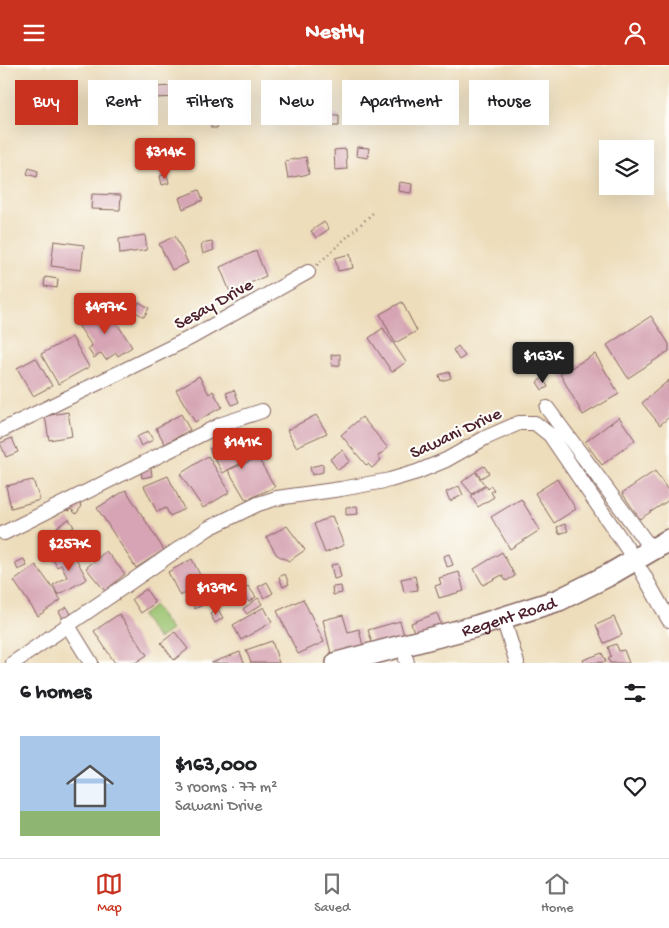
<!DOCTYPE html>
<html lang="en">
<head>
<meta charset="utf-8">
<style>
	body { margin:0; font-family:"Gochi Hand",sans-serif; background:#f6f6f6; color:#202124; height:100vh; display:flex; flex-direction:column; font-size:19px; white-space:nowrap }
	* { box-sizing:border-box; margin:0 }
	p { font-size:16px; color:#757577 }
	.icon { flex:none; width:28px; height:28px; fill:none; stroke:currentColor; stroke-width:2; stroke-linecap:round; stroke-linejoin:round }
	.map { position:relative; height:598px; overflow:hidden }
	.panel { display:flex; flex-direction:column; background:#fff; flex:1 }
	.panel>* { flex:none }
	.guide { position:absolute; left:15px; top:15px; width:640px; height:45px; display:flex; gap:10px }
	.controls { position:absolute; left:599px; top:75px; display:grid; gap:10px }
	.controls a { display:grid; place-items:center; width:55px; height:55px; border-radius:0px; background:#fff; box-shadow:0 5px 20px #0002; font-size:25px }
	.price { position:absolute; translate:-50% -42px; padding:0 11px; border-radius:5px; background:#c8321e; color:#fff; font-size:16px; line-height:32px; filter:drop-shadow(0 1px 2px #0008) }
	.price::after { content:''; position:absolute; left:50%; top:30px; width:15px; height:11px; margin-left:-8px; background:inherit; clip-path:polygon(0 0,100% 0,50% 100%) }
	.price.on { background:#222; color:#fff }
	ul { padding:0; list-style:none }
	li { display:flex; align-items:center; gap:15px; height:125px; padding:0 20px }
	li span { display:grid; place-items:center; flex:none; width:140px; height:100px; border-radius:0px; color:#555 }
	li>.icon { margin-inline-start:auto }
	span .icon { width:60px; height:60px; fill:#fffc; stroke-width:1 }
	li b { font-size:21px }
	h2 { display:flex; justify-content:space-between; align-items:center; height:60px; padding:0 20px; font-size:21px }
	.pill { padding:0 18px; border-radius:0px; background:#fff; box-shadow:0 5px 20px #0002; font-size:18px; line-height:45px }
	.pill.on { background:#c8321e; color:#fff }
	header { display:flex; justify-content:space-between; align-items:center; height:65px; padding:0 20px; background:#c8321e; color:#fff; font-size:22px; font-weight:800 }
	.dock { display:flex; justify-content:space-around; align-items:center; height:70px; border-top:1px solid #e0e0e0; background:#fff; font-size:14px; color:#757577 }
	.dock a { display:grid; justify-items:center; gap:2px }
	.dock .on { color:#c8321e }
	.map>svg:first-child { display:block }
	.green { fill:#9ac26e; stroke:#72704c }
	.building { fill:#d6a4b4 }
	.lines { fill:none; stroke-linecap:round; stroke-linejoin:round }
	.street-casing { stroke:#83625d; stroke-width:16 }
	.primary-casing { stroke:#83625d; stroke-width:24 }
	.path { stroke:#83625d; stroke-width:2.5; stroke-dasharray:1 4; stroke-linecap:butt }
	.street { stroke:#fff; stroke-width:14 }
	.primary { stroke:#fff; stroke-width:21 }
	.labels { text-anchor:middle; stroke-width:4.5; stroke-linejoin:round; paint-order:stroke }
	.street-label { font-size:18px; fill:#4a1f2b; stroke:#fdfcf7 }
</style>
</head>
<body>
<header><svg class="icon" aria-label="menu" viewBox="0 0 24 24"><path d="M4 6h16M4 12h16M4 18h16"/></svg>Nestly<svg class="icon" aria-label="person" viewBox="0 0 24 24"><circle cx="12" cy="8" r="4"/><path d="M4 21q1-7 8-7t8 7"/></svg></header>
<div class="map">
<svg width="669" height="598" viewBox="0 0 669 598">
	<rect width="100%" height="100%" fill="#fdfcf7"/>
	<filter id="ink" filterUnits="userSpaceOnUse"><feTurbulence type="fractalNoise" baseFrequency=".02" numOctaves="2"/><feDisplacementMap in="SourceGraphic" scale="10" xChannelSelector="R" yChannelSelector="G"/><feConvolveMatrix kernelMatrix="1 2 1 2 8 2 1 2 1" color-interpolation-filters="sRGB"/></filter>
	<filter id="wash" filterUnits="userSpaceOnUse"><feTurbulence type="fractalNoise" baseFrequency=".0096" numOctaves="4" result="noise"/><feDisplacementMap in="SourceGraphic" scale="20" xChannelSelector="R" yChannelSelector="G"/><feGaussianBlur stdDeviation="1.12" result="paint"/><feColorMatrix in="noise" values="0 0 0 0 0 0 0 0 0 0 0 0 0 0 0 0 0 1.4 0 .05"/><feComposite in="paint" operator="in"/></filter>
	<g filter="url(#wash)">
		<rect width="100%" height="100%" fill="#edddbb"/>
		<!-- green -->
		<path class="green" d="M154 541 171 565 158 574 141 551Z"/>
		<g id="blocks">
			<!-- building -->
			<path class="building" d="M179 21 180 32 153 33V22Z
				M171 43 183 44 182 51 170 49Z
				M331 50H339V61H331Z
				M212 51 224 52 223 58H218L217 63H211Z
				M357 82 369 83 368 93 356 91Z
				M346 84 347 104 335 105 334 85Z
				M306 92 309 109 288 113 285 96Z
				M29 103 38 106 37 112 27 109Z
				M167 109 169 118 162 120 160 111Z
				M399 117 412 119 411 128 398 126Z
				M199 125 203 135 183 144 179 133Z
				M92 129 121 130 120 145 91 144Z
				M324 157 329 164 316 173 311 166Z
				M145 170 147 185 120 189 119 174Z
				M175 171 188 198 172 205 159 179Z
				M54 176 84 180 81 205 51 201Z
				M212 177 214 185 203 189 201 179Z
				M256 186 266 211 230 227 220 202Z
				M350 189 353 203 338 206 335 193Z
				M45 212 58 214 57 223 44 221Z
				M139 237 149 243 144 252 134 246Z
				M402 237 417 266 395 278 380 249Z
				M106 241 132 282 118 291 116 288 106 295 101 288 94 293 88 284 92 281 78 260Z
				M651 251 669 279V286L628 313 607 280Z
				M383 263 406 297 392 307 369 273Z
				M72 272 89 302 58 319 41 289Z
				M458 281 465 291 459 295 453 285Z
				M340 289V300L332 301 331 290Z
				M595 289 619 329 583 350 560 309Z
				M36 293 52 321 33 331 17 303Z
				M449 307 451 313 441 316 439 310Z
				M199 311 209 329 213 326 222 342 195 357 176 325Z
				M543 313 548 322 542 325 537 317Z
				M669 315V352L660 360 642 338Z
				M234 325 239 337 232 340 226 328Z
				M68 347 72 371 49 375 45 351Z
				M181 349 190 365 165 379 156 363Z
				M316 350 327 368 296 382 287 365Z
				M362 352 388 383 378 391 381 395 372 403 368 399 366 400 341 370Z
				M619 352 635 375 602 400 585 377Z
				M148 366 153 375 141 381 137 372Z
				M12 373 18 387 6 392 0 378Z
				M237 374 246 395 228 405 258 393 275 422 246 435 228 405 223 408 209 384Z
				M342 385 350 396 338 405 330 394Z
				M208 391 230 427 203 443 180 409Z
				M323 399V407L312 410 310 402Z
				M484 401 489 408 481 413 476 406Z
				M151 403 152 411 142 413 141 405Z
				M655 406 669 427V435L640 454 622 428Z
				M475 407 485 420 472 429 462 417Z
				M168 411 184 444 170 451 166 443 157 447 144 421Z
				M557 414 576 444 554 458 535 428Z
				M33 415 40 435 11 443 6 421Z
				M459 421 463 430 450 436 446 427Z
				M486 421 488 424 491 421 494 425 491 427 494 432 478 442 471 431Z
				M126 425 164 485 136 503 97 443Z
				M521 434 540 465 510 484 491 452Z
				M77 436 82 441 76 449 71 444 68 446 66 444Z
				M357 441 358 449 346 450V442Z
				M332 451 344 480 325 488 314 459Z
				M69 454 74 462 62 470 57 462Z
				M565 459 568 466 559 469 557 462Z
				M287 461 305 485 289 496 277 490 266 472Z
				M71 484 87 514 58 530 53 520 67 512 61 500 57 502 53 494Z
				M106 486 125 509 105 526 86 503Z
				M502 487 515 511 506 516 502 510 483 520 474 504Z
				M449 489 453 500 447 502 444 491Z
				M24 494 27 501 18 505 15 498Z
				M192 494 204 518 180 531 168 507Z
				M338 499 341 512 334 514 331 500Z
				M36 500 61 535 38 551 14 516Z
				M459 507 464 526 439 533 435 521 441 519 439 513Z
				M285 509 289 519 283 522 279 512Z
				M415 511 418 525 404 527 401 514Z
				M267 517 273 528 264 533 258 522Z
				M248 521 256 532 249 537 241 526Z
				M341 521 342 528 333 530 332 522Z
				M146 524 155 538 141 548 132 534Z
				M193 525 202 540 195 544 187 529Z
				M258 533 262 539 247 549 243 544Z
				M303 534 324 577 298 589 277 546Z
				M67 542 71 549 63 554 59 546Z
				M264 542 272 557 241 575 233 560Z
				M218 544 223 553 215 558 210 549Z
				M437 548 443 564 416 574 411 558Z
				M119 549 147 590 135 598H115L94 566Z
				M343 550 348 567 359 564 363 581 331 589 323 555Z
				M614 552 622 570 604 578 596 560Z
				M400 556 406 578 375 587 368 565Z
				M175 567 188 584 174 595 161 578Z
				M272 576 279 598H251L246 585Z
				M616 579 619 586 624 585 629 598H610L608 593 611 591 608 582Z
				M240 587 244 598H211Z
				M602 588 606 597 584 598 583 595Z"/>
		</g>
	</g>
	<g filter="url(#ink)">
		<use href="#blocks" fill-opacity="0" stroke="#83625d" stroke-width="1"/>
		<g class="lines">
			<!-- street casing -->
			<g class="street-casing">
				<path id="street" d="M547 343 652 485
					M0 366 192 272 308 207
					M4 468 222 359 262 346
					M642 507 669 555
					M503 553 517 598
					M67 559 91 598
					M406 594 407 598
					M13 598 209 463 258 439 277 433 341 424 390 415 417 407 446 395 485 373 519 358H535L550 370 635 495"/>
			</g>
			<!-- primary casing -->
			<g class="primary-casing">
				<g id="primary">
					<path id="s1" d="M337 598 477 561 559 535 607 511 669 475"/>
				</g>
			</g>
			<!-- path -->
			<path class="path" d="M317 200 375 146"/>
			<!-- street -->
			<use href="#street" class="street"/>
			<!-- primary -->
			<use href="#primary" class="primary"/>
		</g>
	</g>
	<g class="labels">
		<!-- street labels -->
		<g class="street-label">
			<text transform="translate(213 238) rotate(-29)" y="6">Sesay Drive</text>
			<text transform="translate(455 367) rotate(-25)" y="6">Sawani Drive</text>
			<text dy="6" stroke="none"><textPath href="#s1" startOffset="178">Regent Road</textPath></text>
		</g>
	</g>
</svg>
<div class="controls">
<a><svg class="icon" aria-label="layers" viewBox="0 0 24 24"><path d="M12 4l9 5-9 5-9-5zM3 14l9 5 9-5"/></svg></a>
</div>
<b class="price" style="left:165px;top:115px">$314K</b>
<b class="price" style="left:105px;top:270px">$497K</b>
<b class="price on" style="left:543px;top:319px">$163K</b>
<b class="price" style="left:242px;top:405px">$141K</b>
<b class="price" style="left:69px;top:507px">$257K</b>
<b class="price" style="left:216px;top:551px">$139K</b>
<div class="guide">
<a class="pill on">Buy</a>
<a class="pill">Rent</a>
<a class="pill">Filters</a>
<a class="pill">New</a>
<a class="pill">Apartment</a>
<a class="pill">House</a>
</div>
</div>
<section class="panel">
<h2>6 homes<svg class="icon" aria-label="filters" viewBox="0 0 24 24"><path d="M4 7h16M4 17h16"/><circle cx="9" cy="7" r="2"/><circle cx="15" cy="17" r="2"/></svg></h2>
<ul>
<li><span style="background:linear-gradient(#a9c7e8 75%,#8fb573 0)"><svg class="icon" aria-label="home" viewBox="0 0 24 24"><path d="M3 11l9-7 9 7M6 9v11h12V9"/></svg></span><div><b>$163,000</b><p>3 rooms · 77 m²</p><p>Sawani Drive</p></div><svg class="icon" aria-label="heart" viewBox="0 0 24 24"><path d="M12 20l-8-8c-3-5 5-10 8-4 3-6 11-1 8 4z"/></svg></li>
</ul>
</section>
<nav class="dock">
<a class="on"><svg class="icon" aria-label="map" viewBox="0 0 24 24"><path d="M3 6l6-2 6 2 6-2v14l-6 2-6-2-6 2zM9 4v14M15 6v14"/></svg>Map</a>
<a><svg class="icon" aria-label="saved" viewBox="0 0 24 24"><path d="M7 4h10v16l-5-4-5 4z"/></svg>Saved</a>
<a><svg class="icon" aria-label="home" viewBox="0 0 24 24"><path d="M3 11l9-7 9 7M6 9v11h12V9"/></svg>Home</a>
</nav>
</body>
</html>
